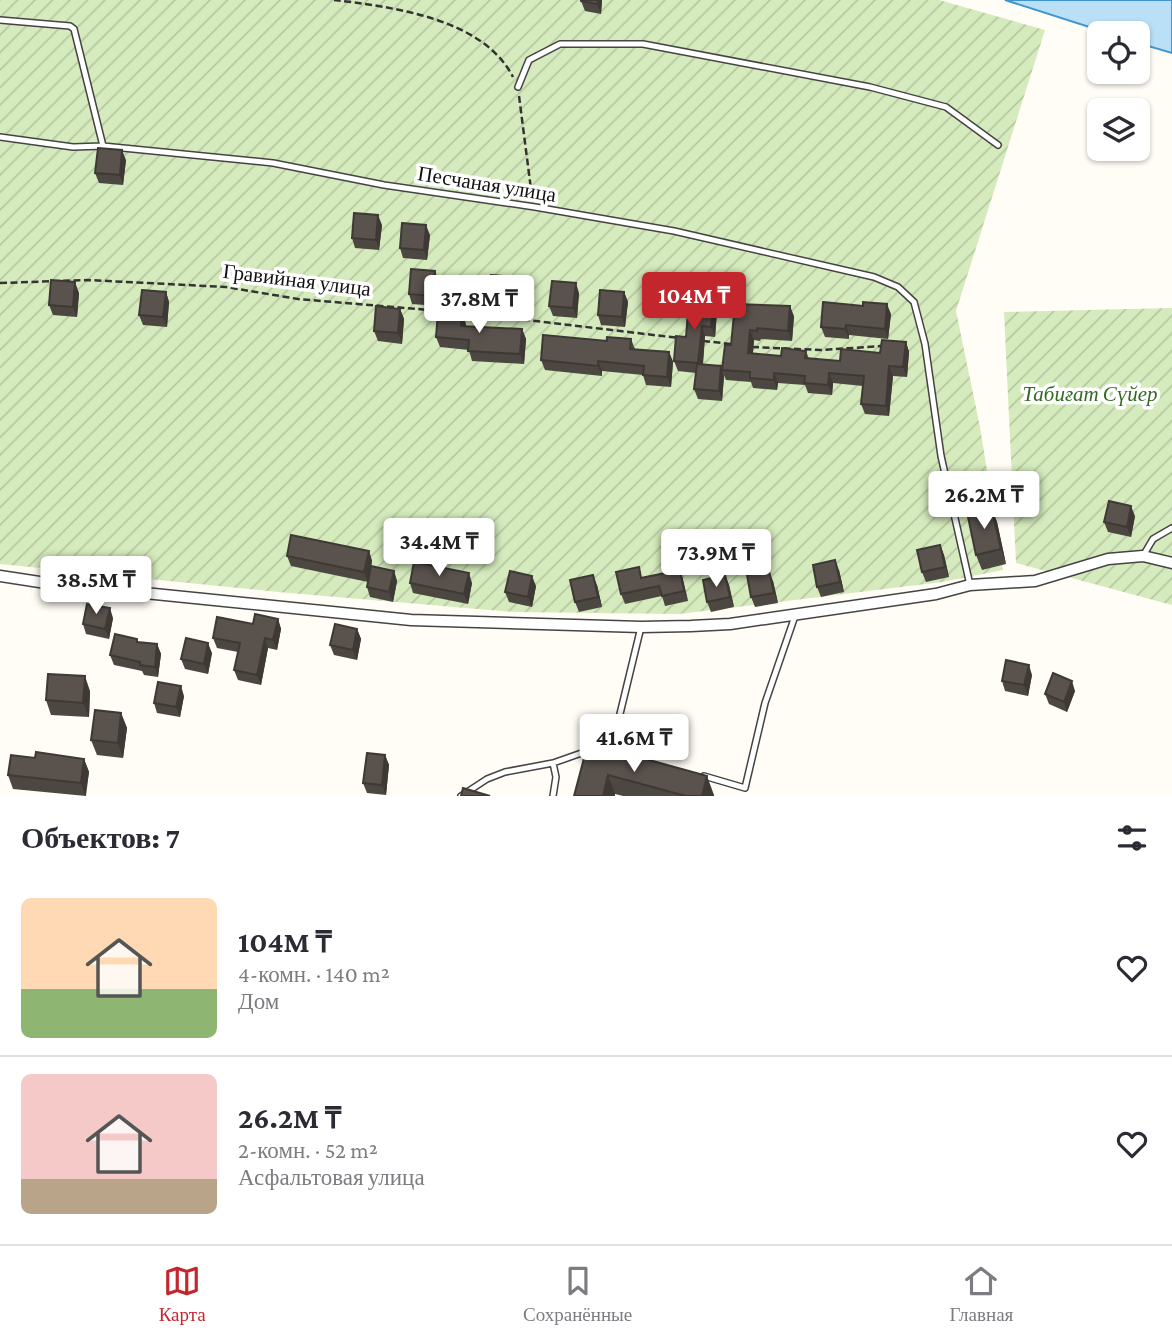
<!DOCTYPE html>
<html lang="ru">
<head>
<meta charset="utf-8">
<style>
	body { margin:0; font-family:"Crimson Pro",serif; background:#f2f2f3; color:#2b2b33; height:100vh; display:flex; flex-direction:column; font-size:26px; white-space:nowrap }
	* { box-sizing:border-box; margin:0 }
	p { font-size:23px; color:#7c7c81 }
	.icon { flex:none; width:38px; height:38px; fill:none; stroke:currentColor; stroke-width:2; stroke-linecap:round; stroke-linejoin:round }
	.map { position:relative; height:796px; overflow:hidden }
	.details { display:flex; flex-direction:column; background:#fff; flex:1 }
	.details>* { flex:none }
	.fabs { position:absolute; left:1087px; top:21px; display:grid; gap:14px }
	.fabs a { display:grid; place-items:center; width:63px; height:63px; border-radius:10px; background:#fff; box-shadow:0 2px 5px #0004; font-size:35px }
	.price { position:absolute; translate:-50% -60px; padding:0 16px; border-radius:7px; background:#fff; color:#222; font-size:23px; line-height:46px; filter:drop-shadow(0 2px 4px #0008) }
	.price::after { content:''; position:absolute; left:50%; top:42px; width:21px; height:16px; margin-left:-10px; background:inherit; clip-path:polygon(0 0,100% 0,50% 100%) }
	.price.current { background:#c4262e; color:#fff }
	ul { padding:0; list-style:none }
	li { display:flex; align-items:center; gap:21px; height:175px; padding:0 21px }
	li+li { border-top:2px solid #e1e1e2 }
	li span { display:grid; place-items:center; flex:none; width:196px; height:140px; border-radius:10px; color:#555 }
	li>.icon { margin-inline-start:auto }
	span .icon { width:84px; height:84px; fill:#fffc; stroke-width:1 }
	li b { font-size:30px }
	h2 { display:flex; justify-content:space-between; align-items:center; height:84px; padding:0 21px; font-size:30px }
	.dock { display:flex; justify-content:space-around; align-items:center; height:98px; border-top:2px solid #e1e1e2; background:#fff; font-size:19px; color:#7c7c81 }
	.dock a { display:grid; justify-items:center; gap:4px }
	.dock .current { color:#c4262e }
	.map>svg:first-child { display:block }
	.garden { fill:url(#garden-furrows) }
	.water { fill:#b9e0f7; stroke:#3f96cf; stroke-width:2 }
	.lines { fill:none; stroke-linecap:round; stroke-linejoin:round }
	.lane-casing { stroke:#444; stroke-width:8 }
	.street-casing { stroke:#444; stroke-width:13 }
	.path { stroke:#333; stroke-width:2.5; stroke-dasharray:7 3.5; stroke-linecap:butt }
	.lane { stroke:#fff; stroke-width:5 }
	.street { stroke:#fff; stroke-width:10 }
	.wall { fill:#4d4742 }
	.shaded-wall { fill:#3f3936 }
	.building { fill:#5a524d; stroke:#3f3936; stroke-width:2 }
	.labels { text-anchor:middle; stroke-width:7; stroke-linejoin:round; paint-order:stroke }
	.street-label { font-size:21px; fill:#111; stroke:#fff }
	.park-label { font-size:21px; font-style:italic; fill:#2f6b1f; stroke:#fff }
</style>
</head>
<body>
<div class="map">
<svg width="1172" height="796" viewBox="0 0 1172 796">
	<defs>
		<pattern id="garden-furrows" width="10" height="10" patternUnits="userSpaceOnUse" patternTransform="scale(1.75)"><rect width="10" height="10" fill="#d5ebbd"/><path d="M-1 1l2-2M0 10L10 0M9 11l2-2" fill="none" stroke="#b6c8a1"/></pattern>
	</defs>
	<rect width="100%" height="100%" fill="#fffdf5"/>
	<!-- garden -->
	<path class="garden" d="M0 0H939L1045 30 956 311 980 427 1003 570 942 582 679 614 514 612 278 592 0 564Z
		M1172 308V605L1016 563 1004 312Z"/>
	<!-- water -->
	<path class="water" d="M1005 0H1172V53L1138 43V33H1108Z"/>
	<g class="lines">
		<!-- lane casing -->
		<g class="lane-casing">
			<path id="lane" d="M0 20 70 26 74 29 103 146
				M518 87 529 60 560 44H643L870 87 946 107 998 145
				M0 137 73 147 103 146 273 163 384 185 535 207 674 231 874 277 898 287 914 302 925 344 941 456 970 585
				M1143 556 1153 539 1172 528
				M611 751 641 627
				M553 763 556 777 553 796
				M704 776 745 788 765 703 795 616
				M461 796 487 779 505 772 553 763 590 750"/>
		</g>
		<!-- street casing -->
		<g class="street-casing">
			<path id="street" d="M0 576 46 583 411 620 641 627 691 626 730 624 936 594 970 585 1035 581 1108 559 1143 556 1172 563"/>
		</g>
		<!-- path -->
		<path class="path" d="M334 0C392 7 483 18 513 77
			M519 96 532 197
			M0 283 88 280 226 287 298 299 477 314 679 338
			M703 341 732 344
			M752 347 821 350 882 346"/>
		<!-- lane -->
		<use href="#lane" class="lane"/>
		<!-- street -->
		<use href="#street" class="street"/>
	</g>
	<!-- wall -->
	<path class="wall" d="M602 0 601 14 585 11 581 1Z
		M126 160 123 185 99 183 95 173Z
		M382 225 379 250 355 248 352 238Z
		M430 235 427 260 403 258 400 248Z
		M515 277 518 287 516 312 492 310 488 300Z
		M684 280 687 290 685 315 661 313 657 303Z
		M439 281 437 306 412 304 409 294Z
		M166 292 169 302 167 327 143 325 139 315Z
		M624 292 628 302 625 327 601 325 598 315Z
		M79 293 77 317 53 315 49 305Z
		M579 293 577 318 553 316 549 306Z
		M713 302 717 312 715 337 705 336 703 365 721 366 724 376 722 401 698 399 694 389 696 373 678 371 674 361 686 337Z
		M735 304 794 316 792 341 761 339 760 341 754 340 753 353 781 356 806 351 809 359 840 361 880 353 906 342 909 352 907 377 893 376 889 416 865 414 861 404 863 386 833 383 832 395 808 393 805 385 778 383 777 390 753 388 751 382 726 380 722 370 731 345Z
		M400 309 404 319 402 344 378 341 374 331Z
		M462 314 466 326 522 329 526 339 524 364 472 361 469 350 440 347 436 337Z
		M891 314 888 339 849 335V339L825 337 821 327Z
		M631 339 635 349 669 352 673 362 671 387 646 385 643 375 602 371V376L545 370 541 360 607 341Z
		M991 507 997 522 1006 564 982 570 976 555Z
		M1135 516 1131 537 1108 532 1104 522Z
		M940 545 944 555 949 577 926 582 922 572Z
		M369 551 372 561 371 566 394 571 397 581 393 602 370 597 367 587 368 582 291 566 287 556Z
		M680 570 683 580 688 601 665 606 662 596 625 604 621 594 643 577Z
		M839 570 844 592 821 597 817 587Z
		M725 575 729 585 734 607 711 612 707 602Z
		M773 581 778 603 755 607 751 597Z
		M410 583H472L468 604 413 593Z
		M597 585 602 607 579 612 575 602Z
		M536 586 532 607 509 602 505 592Z
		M113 618 109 639 86 634 83 624Z
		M278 619 281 629 277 650 268 648 261 685 238 680 234 670 238 652 217 648 213 638Z
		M357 629 361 639 357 660 334 655 330 645Z
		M137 639 138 642 157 644 161 654 158 677 144 675 142 671 114 665 110 655Z
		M212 653 208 674 185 669 181 659Z
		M1032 675 1028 696 1005 691 1002 681Z
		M90 691 89 717 51 715 46 700Z
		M1075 691 1067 712 1049 704 1045 694Z
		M184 696 180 717 157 713 154 703Z
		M121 713 127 728 123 758 97 755 91 740Z
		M588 743 714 795V796H623L615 794V796H574Z
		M385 755 389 765 386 795 367 793 363 783Z
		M35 758 84 759 89 772 86 796 13 789 8 775Z"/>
	<!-- shaded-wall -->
	<path class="shaded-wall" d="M598 0H602L601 14 597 4Z
		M122 150 126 160 123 185 120 175Z
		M378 215 382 225 379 250 376 240Z
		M426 225 430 235 427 260 424 250Z
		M435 271 439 281 437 306 433 296Z
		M515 277 518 287 516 312 512 302Z
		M684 280 687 290 685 315 681 305Z
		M75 282 79 293 77 317 73 307Z
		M576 283 579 293 577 318 573 308Z
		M166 292 169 302 167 327 163 317Z
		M624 292 628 302 625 327 622 317Z
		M713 302 717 312 715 337 711 327Z
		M887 304 891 314 888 339 885 329Z
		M790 306 794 316 792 341 788 331Z
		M400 309 404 319 402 344 398 333Z
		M462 314 466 324 465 336 461 326Z
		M846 325 849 335V339L845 329Z
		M702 326 705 336 702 373 698 363Z
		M522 329 526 339 524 364 520 354Z
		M750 330 754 340 752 363 748 353Z
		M906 342 909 352 907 377 903 367Z
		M669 352 673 362 671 387 667 377Z
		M598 361 602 371V376L598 366Z
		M721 366 724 376 722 401 719 391Z
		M889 366 893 376 889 416 886 406Z
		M774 373 778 383 777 390 774 380Z
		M829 373 833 383 832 395 828 385Z
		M1131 506 1135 516 1131 537 1127 527Z
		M991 507 997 522 1006 564 1001 549Z
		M940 545 944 555 949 577 945 567Z
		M369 551 372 561 368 582 364 572Z
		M835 560 839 570 844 592 840 582Z
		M680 570 683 580 688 601 684 591Z
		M394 571 397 581 393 602 389 592Z
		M769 571 773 581 778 603 774 593Z
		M469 573 472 583 468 604 464 594Z
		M593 575 597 585 602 607 598 597Z
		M725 575 729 585 734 607 730 597Z
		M532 576 536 586 532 607 528 597Z
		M110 608 113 618 109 639 105 629Z
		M278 619 281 629 277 650 273 640Z
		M357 629 361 639 357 660 353 650Z
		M265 638 268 648 261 685 257 675Z
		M208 643 212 653 208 674 204 664Z
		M157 644 161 654 158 677 155 667Z
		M1029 665 1032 675 1028 696 1024 685Z
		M85 676 90 691 89 717 83 703Z
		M1072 681 1075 691 1067 712 1064 702Z
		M181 686 184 696 180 717 176 707Z
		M121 713 127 728 123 758 118 743Z
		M385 755 389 765 386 795 382 785Z
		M84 759 89 772 85 796 81 783Z
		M608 775 615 794V796H603Z
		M707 776 714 795V796H702Z"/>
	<!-- building -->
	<path class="building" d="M581 0H598L597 4 581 1Z
		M98 148 122 150 120 175 95 173Z
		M354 213 378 215 376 240 352 238Z
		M402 223 426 225 424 250 400 248Z
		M411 269 435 271 433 296 409 294Z
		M491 275 515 277 512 302 488 300Z
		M660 278 684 280 681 305 657 303Z
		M51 280 75 282 73 307 49 305Z
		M552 281 576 283 573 308 549 306Z
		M142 290 166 292 163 317 139 315Z
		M600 290 624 292 622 317 598 315Z
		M689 300 713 302 711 327 702 326 698 363 674 361 676 336 686 337Z
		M823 302 863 306V302L887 304 885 329 846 325 845 329 821 327Z
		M735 304 790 306 788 331 757 328V331L750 330 748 353 781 356 782 348 806 351 805 358 840 361 841 349 880 353 882 340 906 342 903 367 889 366 886 406 861 404 864 376 829 373 828 385 804 383 805 376 774 373V380L750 378V372L722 370 725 345H731Z
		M376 306 400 309 398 333 374 331Z
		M438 312 462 314 461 326 522 329 520 354 468 351 469 340 436 337Z
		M543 335 607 341V337L631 339 630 349 669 352 667 377 643 375 644 366 598 361V366L541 360Z
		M697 364 721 366 719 391 694 389Z
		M1109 501 1131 506 1127 527 1104 522Z
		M991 507 1001 549 976 555 967 512Z
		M291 535 369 551 364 572 287 556Z
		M940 545 945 567 922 572 917 550Z
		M835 560 840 582 817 587 813 565Z
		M414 562 469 573 464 594 410 583Z
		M371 566 394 571 389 592 367 587Z
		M639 567 641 578 680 570 684 591 662 596 659 586 621 594 616 572Z
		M510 571 532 576 528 597 505 592Z
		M769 571 774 593 751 597 747 575Z
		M593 575 598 597 575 602 570 580Z
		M725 575 730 597 707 602 703 580Z
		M87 604 110 608 105 629 83 624Z
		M255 614 278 619 273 640 265 638 257 675 234 670 240 643 213 638 217 617 253 624Z
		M335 624 357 629 353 650 330 645Z
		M115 634 137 639V642L157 644 155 667 140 665V662L110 655Z
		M186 638 208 643 204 664 181 659Z
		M1006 660 1029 665 1024 685 1002 681Z
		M1053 673 1072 681 1064 702 1045 694Z
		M48 674 85 676 83 703 46 700Z
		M158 682 181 686 176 707 154 703Z
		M95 710 121 713 118 743 91 740Z
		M588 743 707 776 702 796H686L608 775 603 796H574Z
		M36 752 84 759 81 783 8 775 11 755 35 758Z
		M367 753 385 755 382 785 363 783Z
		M463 788 490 796H461Z"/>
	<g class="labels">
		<!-- street labels -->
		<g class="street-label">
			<text transform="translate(487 184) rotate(9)" y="7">Песчаная улица</text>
			<text transform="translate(297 280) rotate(7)" y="7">Гравийная улица</text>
		</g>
		<!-- park labels -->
		<g class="park-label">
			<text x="1090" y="401">Табиғат Сүйер</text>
		</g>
	</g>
</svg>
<div class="fabs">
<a><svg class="icon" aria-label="locate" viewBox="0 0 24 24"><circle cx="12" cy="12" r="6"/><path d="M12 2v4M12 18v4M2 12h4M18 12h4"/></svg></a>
<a><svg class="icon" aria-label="layers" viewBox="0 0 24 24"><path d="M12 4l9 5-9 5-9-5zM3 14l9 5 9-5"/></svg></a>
</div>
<b class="price current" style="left:694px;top:332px">104M ₸</b>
<b class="price" style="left:479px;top:335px">37.8M ₸</b>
<b class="price" style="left:984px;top:531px">26.2M ₸</b>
<b class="price" style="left:439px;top:578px">34.4M ₸</b>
<b class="price" style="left:716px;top:589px">73.9M ₸</b>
<b class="price" style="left:96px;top:616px">38.5M ₸</b>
<b class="price" style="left:634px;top:774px">41.6M ₸</b>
</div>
<section class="details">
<h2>Объектов: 7<svg class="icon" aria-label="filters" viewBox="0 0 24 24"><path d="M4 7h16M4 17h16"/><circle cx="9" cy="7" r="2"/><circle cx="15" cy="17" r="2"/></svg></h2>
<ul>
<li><span style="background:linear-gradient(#ffd9b3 65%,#8fb573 0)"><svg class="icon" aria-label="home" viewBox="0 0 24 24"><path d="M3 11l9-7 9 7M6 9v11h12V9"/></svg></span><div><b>104M ₸</b><p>4-комн. · 140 m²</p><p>Дом</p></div><svg class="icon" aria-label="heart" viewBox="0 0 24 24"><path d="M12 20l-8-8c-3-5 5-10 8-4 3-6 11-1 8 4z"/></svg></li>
<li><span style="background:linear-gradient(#f6c9c9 75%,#b9a48a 0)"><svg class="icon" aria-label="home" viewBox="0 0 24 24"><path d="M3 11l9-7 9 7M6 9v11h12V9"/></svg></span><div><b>26.2M ₸</b><p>2-комн. · 52 m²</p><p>Асфальтовая улица</p></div><svg class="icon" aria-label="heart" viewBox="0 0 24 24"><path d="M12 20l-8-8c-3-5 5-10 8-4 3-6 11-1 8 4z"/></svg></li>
</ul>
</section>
<nav class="dock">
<a class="current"><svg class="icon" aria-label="map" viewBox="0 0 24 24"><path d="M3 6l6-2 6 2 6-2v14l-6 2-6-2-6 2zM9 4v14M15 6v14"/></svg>Карта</a>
<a><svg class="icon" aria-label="saved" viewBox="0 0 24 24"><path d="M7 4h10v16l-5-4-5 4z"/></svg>Сохранённые</a>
<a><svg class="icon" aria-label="home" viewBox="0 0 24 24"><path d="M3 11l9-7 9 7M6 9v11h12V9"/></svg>Главная</a>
</nav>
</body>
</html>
